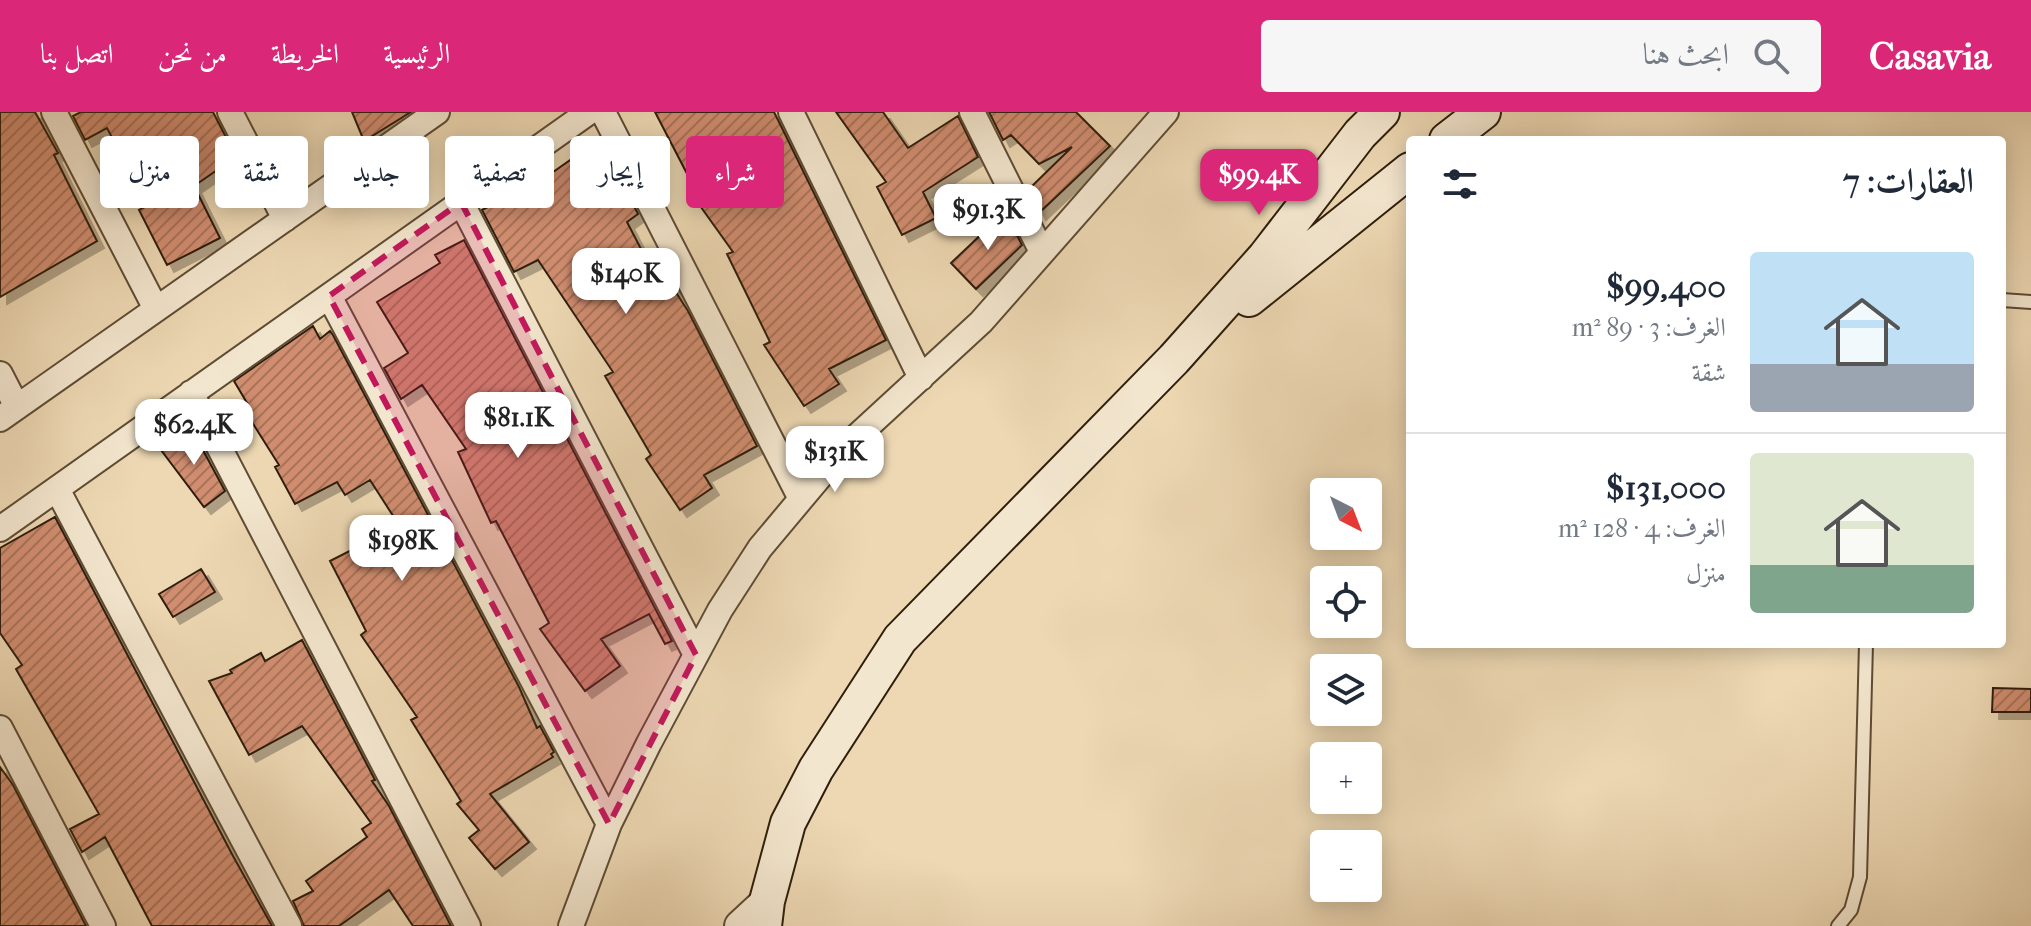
<!DOCTYPE html>
<html lang="ar">
<head>
<meta charset="utf-8">
<style>
	body { margin:0; font-family:"IM FELL French Canon",Amiri,serif; background:#f6f6f7; color:#1f2937; direction:rtl; height:100vh; display:flex; flex-direction:column; font-size:30px; white-space:nowrap }
	* { box-sizing:border-box; margin:0 }
	p { font-size:26px; color:#747a83 }
	.icon { flex:none; width:44px; height:44px; fill:none; stroke:currentColor; stroke-width:2; stroke-linecap:round; stroke-linejoin:round }
	.map { position:relative; flex:1; overflow:hidden; direction:ltr }
	.side { position:absolute; left:1406px; top:24px; width:600px; height:512px; display:flex; flex-direction:column; background:#fff; border-radius:8px; box-shadow:0 4px 20px #0003; direction:rtl }
	.side>* { flex:none }
	.top-card { position:absolute; left:24px; top:24px; width:760px; height:72px; direction:rtl; display:flex; gap:16px }
	.needle { width:52px; rotate:138deg }
	.fabs { position:absolute; left:1310px; top:366px; display:grid; gap:16px }
	.fabs a { display:grid; place-items:center; width:72px; height:72px; border-radius:8px; background:#fff; box-shadow:0 4px 20px #0003; font-size:40px }
	.price { position:absolute; translate:-50% -68px; padding:0 18px; border-radius:16px; background:#fff; color:#222; font-size:26px; line-height:52px; filter:drop-shadow(0 2px 4px #0008) }
	.price::after { content:''; position:absolute; left:50%; top:48px; width:24px; height:18px; margin-left:-12px; background:inherit; clip-path:polygon(0 0,100% 0,50% 100%) }
	.price.current { background:#db2777; color:#fff }
	ul { padding:0; list-style:none }
	li { display:flex; align-items:center; gap:24px; height:200px; padding:0 32px }
	li+li { border-top:2px solid #e0e1e3 }
	li span { display:grid; place-items:center; flex:none; width:224px; height:160px; border-radius:8px; color:#555 }
	li>.icon { margin-inline-start:auto }
	span .icon { width:96px; height:96px; fill:#fffc; stroke-width:1 }
	li b { font-size:34px }
	h2 { display:flex; justify-content:space-between; align-items:center; height:96px; padding:0 32px; font-size:34px }
	.chip { padding:0 28px; border-radius:8px; background:#fff; box-shadow:0 4px 20px #0003; font-size:28px; line-height:72px }
	.chip.current { background:#db2777; color:#fff }
	header { display:flex; align-items:center; gap:48px; box-sizing:border-box; height:112px; padding:0 40px; background:#db2777; color:#fff }
	header strong { font-size:38px }
	nav { display:flex; gap:44px; margin-inline-start:auto; font-size:28px }
	.search { width:560px; height:72px; background:#f6f6f7; display:flex; align-items:center; gap:20px; box-sizing:border-box; padding:0 28px; border-radius:8px; color:#747a83; font-size:30px }
	.map>svg:first-child { display:block }
	.building { fill:url(#building-hatch); stroke:#2f1e0a; stroke-width:2; filter:url(#shadow) }
	.lines { fill:none; stroke-linecap:round; stroke-linejoin:round }
	.service-casing { stroke:#5e4c34; stroke-width:16 }
	.minor-casing { stroke:#5e4c34; stroke-width:28 }
	.tertiary-casing { stroke:#5e4c34; stroke-width:34 }
	.secondary-casing { stroke:#2f1e0a; stroke-width:38 }
	.service { stroke:#f3e6ce; stroke-width:12 }
	.minor { stroke:#f3e6ce; stroke-width:24 }
	.tertiary { stroke:#f3e6ce; stroke-width:30 }
	.secondary { stroke:#f3e6ce; stroke-width:34 }
	.marked { fill:#c2185b; fill-opacity:0.2; stroke:#c2185b; stroke-width:6; stroke-dasharray:16 10; stroke-linejoin:round }
</style>
</head>
<body>
<header>
<strong>Casavia</strong>
<div class="search"><svg class="icon" aria-label="search" viewBox="0 0 24 24"><circle cx="10" cy="10" r="6"/><path d="M15 15l6 6"/></svg>ابحث هنا</div>
<nav><a>الرئيسية</a><a>الخريطة</a><a>من نحن</a><a>اتصل بنا</a></nav>
</header>
<div class="map">
<svg width="2031" height="814" viewBox="0 0 2031 814">
	<defs>
		<pattern id="building-hatch" width="6" height="6" patternUnits="userSpaceOnUse" patternTransform="scale(2)"><rect width="6" height="6" fill="#d18d6f"/><path d="M-1 1l2-2M0 6l6-6M5 7l2-2" fill="none" stroke="#aa7359"/></pattern>
		<filter id="shadow"><feDropShadow dx="7" dy="7" stdDeviation="0" flood-color="#0004"/></filter>
	</defs>
	<rect width="100%" height="100%" fill="#edd8b3"/>
	<filter id="stains"><feTurbulence type="fractalNoise" baseFrequency=".0025" numOctaves="4"/><feColorMatrix values="0 0 0 0 .2 0 0 0 0 .09 0 0 0 0 .02 0 0 0 .5 -.17"/></filter>
	<radialGradient id="worn" r=".72"><stop offset=".6" stop-color="#630" stop-opacity="0"/><stop offset="1" stop-color="#630" stop-opacity=".3"/></radialGradient>
	<!-- building -->
	<path class="building" d="M0 0H35L58 41 54 43 97 129 0 185Z
		M81 0H213L236 45 194 74 220 126 167 153 139 98 148 93 107 16 85 28 73 4Z
		M352 0H411L364 29Z
		M655 0H774L781 14 886 228 829 257 839 272 804 294 764 233 770 230 727 142 733 140 693 84 697 81Z
		M836 0H883L908 36 958 4 978 45 923 80 936 106 902 123 877 75 886 70Z
		M989 0H1076L1110 34 1039 101 1028 78 1072 35 1039 52 1011 23 1003 28Z
		M600 27 638 102 627 110 654 162 666 156 677 178 675 179 688 199 757 334 704 363 712 376 680 398 646 347 651 343 605 264 613 260 538 148 514 160 482 98 513 82 509 75 511 73 542 57 546 65Z
		M1005 100 1022 133 976 177 951 151Z
		M464 128 672 529 665 532 649 502 601 527 620 554 585 579 540 517 549 511 496 409 491 411 458 340 466 337 422 273 401 287 384 256 408 241 377 190 440 151 435 143Z
		M313 214 320 227 330 219 333 223 519 575 537 616 540 614 554 640 551 642 553 645 490 682 529 730 495 757 469 726 479 718 457 692 461 689 411 608 417 605 361 523 366 519 330 449 393 417 392 413 397 410 370 368 345 383 337 370 295 392 275 355 279 353 245 299 250 296 234 269Z
		M191 316 225 379 204 395 161 338Z
		M55 405 233 744 272 814H152L105 725 82 740 70 717 99 702 16 557 22 553 0 521V436Z
		M201 457 215 480 173 505 159 482Z
		M302 528 375 668 372 669 389 694 451 814H413L389 778 339 814H304L293 789 313 779 306 769 367 725 362 717 371 711 302 614 249 643 209 569 232 561 230 558 261 541 265 549Z
		M1993 576 2031 577V600H1992Z
		M0 655 13 673 86 814H0Z"/>
	<g class="lines">
		<!-- service casing -->
		<g class="service-casing">
			<path id="service" d="M2002 188 2031 190
				M1838 814 1851 798 1860 765 1866 532"/>
		</g>
		<!-- minor casing -->
		<g class="minor-casing">
			<path id="minor" d="M54 0 156 197
				M230 0 285 107
				M603 0 800 385
				M791 0 921 266
				M972 0 1042 140
				M461 90 696 543
				M329 184 609 712
				M0 262 17 295
				M191 281 468 814
				M0 307 437 0
				M57 377 289 814
				M0 417 589 0
				M0 616 103 814
				M571 814 609 712 649 631 720 498 760 436 843 337 981 210 1166 0"/>
		</g>
		<!-- tertiary casing -->
		<g class="tertiary-casing">
			<path id="tertiary" d="M740 814 767 789"/>
		</g>
		<!-- secondary casing -->
		<g class="secondary-casing">
			<path id="secondary" d="M1447 28 1483 0
				M1249 187 1410 58
				M764 814 767 789 788 711 816 657 900 527 1174 247 1265 145 1360 22 1382 0"/>
		</g>
		<!-- service -->
		<use href="#service" class="service"/>
		<!-- minor -->
		<use href="#minor" class="minor"/>
		<!-- tertiary -->
		<use href="#tertiary" class="tertiary"/>
		<!-- secondary -->
		<use href="#secondary" class="secondary"/>
	</g>
	<!-- marked area -->
	<path class="marked" d="M461 90 696 543 609 712 329 184Z"/>
	<rect width="100%" height="100%" filter="url(#stains)"/>
	<rect width="100%" height="100%" fill="url(#worn)"/>
</svg>
<div class="fabs">
<a><svg class="needle" viewBox="-14 -14 28 28"><path d="M0-13l5 13h-10z" fill="#e53935"/><path d="M0 13l5-13h-10z" fill="#747a83"/></svg></a>
<a><svg class="icon" aria-label="locate" viewBox="0 0 24 24"><circle cx="12" cy="12" r="6"/><path d="M12 2v4M12 18v4M2 12h4M18 12h4"/></svg></a>
<a><svg class="icon" aria-label="layers" viewBox="0 0 24 24"><path d="M12 4l9 5-9 5-9-5zM3 14l9 5 9-5"/></svg></a>
<a>+</a>
<a>−</a>
</div>
<b class="price current" style="left:1259px;top:105px">$99.4K</b>
<b class="price" style="left:988px;top:140px">$91.3K</b>
<b class="price" style="left:626px;top:204px">$140K</b>
<b class="price" style="left:518px;top:348px">$81.1K</b>
<b class="price" style="left:194px;top:355px">$62.4K</b>
<b class="price" style="left:835px;top:382px">$131K</b>
<b class="price" style="left:402px;top:471px">$198K</b>
<div class="top-card">
<a class="chip current">شراء</a>
<a class="chip">إيجار</a>
<a class="chip">تصفية</a>
<a class="chip">جديد</a>
<a class="chip">شقة</a>
<a class="chip">منزل</a>
</div>
<section class="side">
<h2>العقارات: 7<svg class="icon" aria-label="filters" viewBox="0 0 24 24"><path d="M4 7h16M4 17h16"/><circle cx="9" cy="7" r="2"/><circle cx="15" cy="17" r="2"/></svg></h2>
<ul>
<li><span style="background:linear-gradient(#bfe0f5 70%,#9aa5b1 0)"><svg class="icon" aria-label="home" viewBox="0 0 24 24"><path d="M3 11l9-7 9 7M6 9v11h12V9"/></svg></span><div><b>$99,400</b><p>الغرف: 3 · 89 m²</p><p>شقة</p></div></li>
<li><span style="background:linear-gradient(#dfe7d0 70%,#7fa58c 0)"><svg class="icon" aria-label="home" viewBox="0 0 24 24"><path d="M3 11l9-7 9 7M6 9v11h12V9"/></svg></span><div><b>$131,000</b><p>الغرف: 4 · 128 m²</p><p>منزل</p></div></li>
</ul>
</section>
</div>
</body>
</html>
